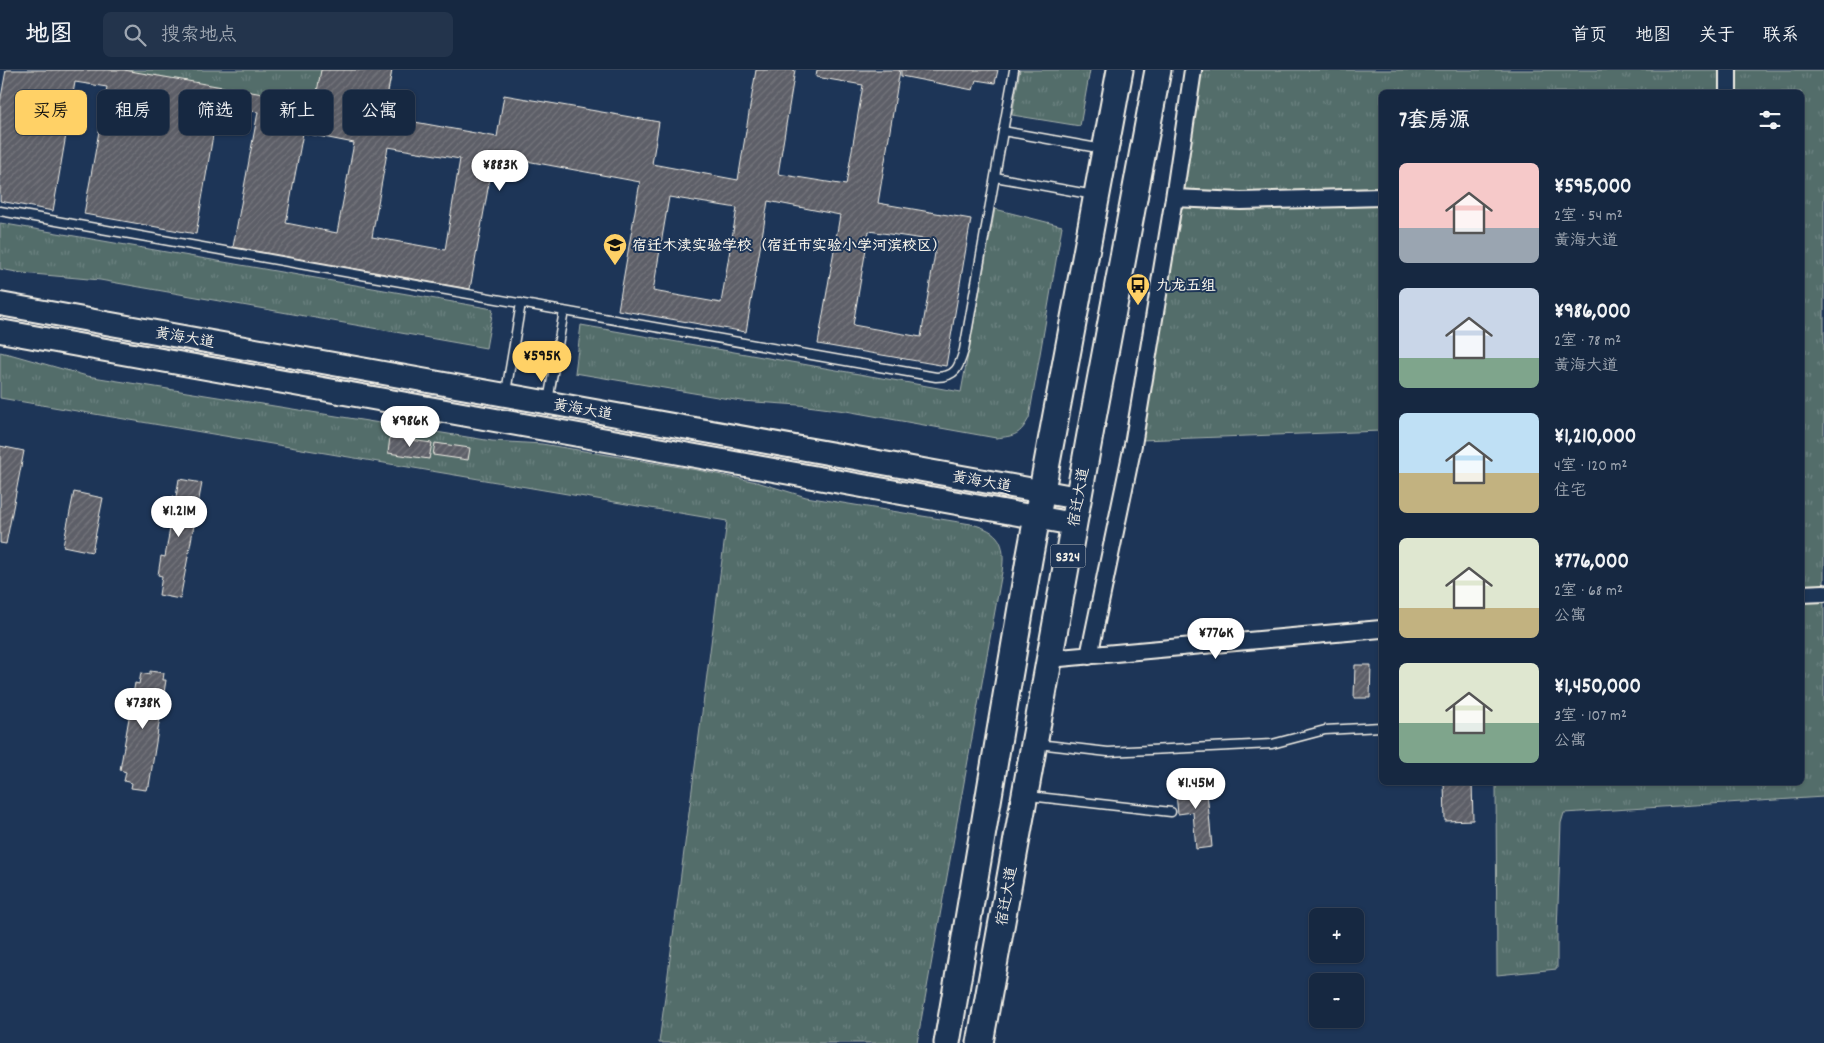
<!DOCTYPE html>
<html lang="zh">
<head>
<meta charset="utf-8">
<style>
	body { margin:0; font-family:Dekko,"LXGW WenKai TC",sans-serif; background:#23344c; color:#f1f3f6; height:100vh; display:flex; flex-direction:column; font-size:19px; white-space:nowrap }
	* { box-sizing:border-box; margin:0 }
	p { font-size:16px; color:#9ea6b1 }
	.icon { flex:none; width:28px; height:28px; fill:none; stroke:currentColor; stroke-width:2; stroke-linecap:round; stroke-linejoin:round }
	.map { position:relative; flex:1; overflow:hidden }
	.panel { position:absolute; left:1379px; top:20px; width:425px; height:695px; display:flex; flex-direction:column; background:#162841; border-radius:8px; box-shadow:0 1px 4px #0004,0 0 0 1px #35445a }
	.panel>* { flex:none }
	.banner { position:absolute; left:15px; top:20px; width:475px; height:45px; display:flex; gap:10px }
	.buttons { position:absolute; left:1309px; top:838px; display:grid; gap:10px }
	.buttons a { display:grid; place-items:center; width:55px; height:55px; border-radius:8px; background:#162841; box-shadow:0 1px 4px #0004,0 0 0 1px #35445a; font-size:25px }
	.price { position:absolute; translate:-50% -42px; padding:0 11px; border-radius:18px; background:#fff; color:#222; font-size:16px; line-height:32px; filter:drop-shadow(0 1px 2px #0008) }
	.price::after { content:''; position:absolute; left:50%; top:30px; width:15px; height:11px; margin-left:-8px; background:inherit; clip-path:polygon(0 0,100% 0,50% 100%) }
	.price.current { background:#ffd166; color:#111 }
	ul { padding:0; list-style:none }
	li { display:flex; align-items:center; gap:15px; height:125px; padding:0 20px }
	li span { display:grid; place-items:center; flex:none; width:140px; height:100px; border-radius:8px; color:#555 }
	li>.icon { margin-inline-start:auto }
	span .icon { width:60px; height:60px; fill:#fffc; stroke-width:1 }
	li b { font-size:21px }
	h2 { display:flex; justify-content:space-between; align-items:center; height:60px; padding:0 20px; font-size:21px }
	.chip { padding:0 18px; border-radius:8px; background:#162841; box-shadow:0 1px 4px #0004,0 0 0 1px #35445a; font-size:18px; line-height:45px }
	.chip.current { background:#ffd166; color:#111 }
	header { display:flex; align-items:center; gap:30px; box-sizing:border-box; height:70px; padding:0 25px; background:#162841; border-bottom:1px solid #35445a }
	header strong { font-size:24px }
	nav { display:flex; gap:28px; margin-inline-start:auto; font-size:18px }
	.search { width:350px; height:45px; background:#23344c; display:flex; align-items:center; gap:12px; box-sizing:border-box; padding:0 18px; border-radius:8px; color:#9ea6b1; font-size:19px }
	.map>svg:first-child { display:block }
	.grass { fill:url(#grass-tufts); stroke:#a4afaa }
	.building { fill:url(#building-hatch); stroke:#f4f1e8; fill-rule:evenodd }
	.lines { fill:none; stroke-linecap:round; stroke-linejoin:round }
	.lane-casing { stroke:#f4f1e8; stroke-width:11 }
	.street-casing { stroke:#f4f1e8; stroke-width:20 }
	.secondary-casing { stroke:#f4f1e8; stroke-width:26 }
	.primary-casing { stroke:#f4f1e8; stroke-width:29 }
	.lane { stroke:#1d3557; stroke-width:8 }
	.street { stroke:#1d3557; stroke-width:16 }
	.secondary { stroke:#1d3557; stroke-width:22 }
	.primary { stroke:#1d3557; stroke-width:25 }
	.labels { text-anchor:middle; stroke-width:4; stroke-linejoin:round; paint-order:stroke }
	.shield { fill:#1d3557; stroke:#b4b9bc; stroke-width:1 }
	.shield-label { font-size:14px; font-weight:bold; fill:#f4f1e8 }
	.poi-label { font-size:15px; font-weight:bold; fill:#f4f1e8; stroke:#1d3557; text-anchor:start }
	.street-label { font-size:15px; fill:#f4f1e8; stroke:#1d3557 }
</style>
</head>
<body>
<header>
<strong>地图</strong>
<div class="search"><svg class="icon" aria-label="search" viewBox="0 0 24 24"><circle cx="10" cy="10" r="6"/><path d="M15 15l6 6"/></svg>搜索地点</div>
<nav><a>首页</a><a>地图</a><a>关于</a><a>联系</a></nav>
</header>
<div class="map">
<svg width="1824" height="973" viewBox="0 0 1824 973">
	<defs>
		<pattern id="grass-tufts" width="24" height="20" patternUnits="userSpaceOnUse" patternTransform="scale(1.25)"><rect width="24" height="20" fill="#536d6b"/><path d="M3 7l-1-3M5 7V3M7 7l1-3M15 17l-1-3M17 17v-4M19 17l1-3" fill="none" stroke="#6c8280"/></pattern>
		<pattern id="building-hatch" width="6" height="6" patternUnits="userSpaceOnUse" patternTransform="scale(1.25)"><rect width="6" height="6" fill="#5d5e67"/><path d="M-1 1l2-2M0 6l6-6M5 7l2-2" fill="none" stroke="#75767d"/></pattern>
	</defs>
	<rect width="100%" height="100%" fill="#1d3557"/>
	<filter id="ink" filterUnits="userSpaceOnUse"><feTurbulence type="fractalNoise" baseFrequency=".02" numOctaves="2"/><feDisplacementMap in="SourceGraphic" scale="10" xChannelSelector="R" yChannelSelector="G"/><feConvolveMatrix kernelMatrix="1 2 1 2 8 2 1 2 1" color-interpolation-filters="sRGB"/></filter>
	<g filter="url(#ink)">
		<!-- grass -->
		<path class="grass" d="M109 0H392L386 32 396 34 393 48 315 33Z
			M1020 0H1090L1080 56 1012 45Z
			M1200 0H1824V727L1564 743 1561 753 1557 862V899L1497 905 1496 713 1801 712V22H1381V361L1141 370Z
			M995 139 1062 156 1029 348C1020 365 1015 366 996 368L846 341 799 335 741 331 575 303 581 255 961 322Z
			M0 153 493 239 486 278 100 210 22 203 0 199Z
			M0 282 13 285 87 306 492 371 542 374 697 400 757 412 806 427 971 454C1000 461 1006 473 1002 502L917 973H659L727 451 0 328Z"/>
		<!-- building -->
		<path class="building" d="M6 0H124L315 33 321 0H392L386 32 396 34 393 48 497 67 504 25 659 52 652 94 738 110 756 0H795L778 104 846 115 863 15 816 7 817 0H900L878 133 971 149 946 296 818 274 840 145 768 131 746 262 618 240 640 112 494 85 470 219 233 177 258 42 218 36 196 164 84 144 107 17 75 12 53 141 0 131V33ZM303 63 354 73 337 163 286 153ZM388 77 460 89 445 180 372 167ZM669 127 737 138 721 233 653 221ZM869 161 937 171 921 267 853 255Z
			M901 0H998L995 13 976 10 973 20 901 6Z
			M390 367 432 373 429 389 388 383Z
			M435 373 470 378 468 390 433 385Z
			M0 376 24 381 6 474 0 473Z
			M179 409 202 413 180 529 159 525 162 506 158 505 161 486 165 487 172 447H169L171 433 173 426 176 427Z
			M74 422 103 428 92 482 63 476Z
			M1355 595H1371L1370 628H1354Z
			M150 601 164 603 163 610H166L149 716H147L146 720 131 718 132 713 124 711 126 702 120 700 135 613 139 614 141 603 150 605Z
			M1206 711 1212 777 1196 779 1193 742 1178 744 1175 714Z
			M1444 712H1472L1473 750 1445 751Z"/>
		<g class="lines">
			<!-- lane casing -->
			<g class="lane-casing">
				<path id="lane" d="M1003 61 1103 79
					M995 107 1094 125
					M0 141 936 307C956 307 959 297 964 280L1014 0
					M506 322 521 233
					M548 331 564 241
					M1038 674 1108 682 1272 674 1325 660 1381 657
					M1029 726 1171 742"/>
			</g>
			<!-- street casing -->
			<g class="street-casing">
				<path id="street" d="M1728 22V0
					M1174 128 1241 131 1381 127
					M1801 524 1824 523
					M1089 586 1133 375 1174 128 1193 0
					M1049 589 1381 559"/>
			</g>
			<!-- secondary casing -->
			<g class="secondary-casing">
				<path id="secondary" d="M0 234 1078 428
					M0 261 1074 454"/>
			</g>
			<!-- primary casing -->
			<g class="primary-casing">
				<path id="primary" d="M947 973 1029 490 1120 0
					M980 973 1091 359 1158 0"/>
			</g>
			<!-- lane -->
			<use href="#lane" class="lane"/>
			<!-- street -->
			<use href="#street" class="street"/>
			<!-- secondary -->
			<use href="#secondary" class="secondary"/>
			<!-- primary -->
			<use href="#primary" class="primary"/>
		</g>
	</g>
	<!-- icons -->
	<defs>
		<g id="school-pin" transform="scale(1.25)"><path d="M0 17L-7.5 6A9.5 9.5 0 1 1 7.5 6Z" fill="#ffd166" stroke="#1d3557"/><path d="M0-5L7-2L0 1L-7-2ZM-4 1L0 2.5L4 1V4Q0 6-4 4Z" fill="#111"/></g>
		<g id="bus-pin" transform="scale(1.25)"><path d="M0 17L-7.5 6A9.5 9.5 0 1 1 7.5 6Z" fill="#ffd166" stroke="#1d3557"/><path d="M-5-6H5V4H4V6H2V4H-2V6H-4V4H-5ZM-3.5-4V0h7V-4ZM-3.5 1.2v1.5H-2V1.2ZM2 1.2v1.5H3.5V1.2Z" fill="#111"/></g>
	</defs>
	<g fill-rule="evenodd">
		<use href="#school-pin" x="615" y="175"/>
		<use href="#bus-pin" x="1138" y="215"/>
	</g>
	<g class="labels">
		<!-- shield labels -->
		<rect class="shield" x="1050.5" y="474.5" width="35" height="23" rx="4"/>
		<g class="shield-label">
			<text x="1068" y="491">S324</text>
		</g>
		<!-- poi labels -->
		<g class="poi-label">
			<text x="632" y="180">宿迁木渎实验学校（宿迁市实验小学河滨校区）</text>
			<text x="1156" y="220">九龙五组</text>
		</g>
		<!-- street labels -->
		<g class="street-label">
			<text transform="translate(185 267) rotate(10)" y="5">黄海大道</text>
			<text transform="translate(583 339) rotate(10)" y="5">黄海大道</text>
			<text transform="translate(982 411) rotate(10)" y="5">黄海大道</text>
			<text transform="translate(1078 427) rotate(-80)" y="5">宿迁大道</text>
			<text transform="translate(1006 826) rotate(-80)" y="5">宿迁大道</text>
		</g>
	</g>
</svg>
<div class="buttons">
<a>+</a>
<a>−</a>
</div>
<b class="price" style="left:500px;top:122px">¥883K</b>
<b class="price current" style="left:542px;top:313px">¥595K</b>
<b class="price" style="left:410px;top:378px">¥986K</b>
<b class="price" style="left:179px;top:468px">¥1.21M</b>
<b class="price" style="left:1216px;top:590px">¥776K</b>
<b class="price" style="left:143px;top:660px">¥738K</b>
<b class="price" style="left:1196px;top:740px">¥1.45M</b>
<div class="banner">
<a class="chip current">买房</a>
<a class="chip">租房</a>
<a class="chip">筛选</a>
<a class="chip">新上</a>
<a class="chip">公寓</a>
</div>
<section class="panel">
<h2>7套房源<svg class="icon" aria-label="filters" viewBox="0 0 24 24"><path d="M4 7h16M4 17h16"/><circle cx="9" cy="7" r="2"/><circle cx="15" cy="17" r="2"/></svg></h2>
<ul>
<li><span style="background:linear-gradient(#f6c9c9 65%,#9aa5b1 0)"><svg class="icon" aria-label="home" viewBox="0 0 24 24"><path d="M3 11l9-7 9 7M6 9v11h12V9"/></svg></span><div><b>¥595,000</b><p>2室 · 54 m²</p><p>黄海大道</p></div></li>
<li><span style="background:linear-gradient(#c9d6e8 70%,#7fa58c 0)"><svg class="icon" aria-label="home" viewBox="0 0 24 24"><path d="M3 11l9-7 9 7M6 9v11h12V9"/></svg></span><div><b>¥986,000</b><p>2室 · 78 m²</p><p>黄海大道</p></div></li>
<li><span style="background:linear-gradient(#bfe0f5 60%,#c2b280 0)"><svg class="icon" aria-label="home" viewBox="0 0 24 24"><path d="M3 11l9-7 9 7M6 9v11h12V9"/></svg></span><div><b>¥1,210,000</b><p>4室 · 120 m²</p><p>住宅</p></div></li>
<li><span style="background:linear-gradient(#dfe7d0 70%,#c2b280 0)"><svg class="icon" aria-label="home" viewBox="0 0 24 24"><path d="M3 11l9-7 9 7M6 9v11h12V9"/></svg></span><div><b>¥776,000</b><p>2室 · 68 m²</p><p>公寓</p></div></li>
<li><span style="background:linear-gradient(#dfe7d0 60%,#7fa58c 0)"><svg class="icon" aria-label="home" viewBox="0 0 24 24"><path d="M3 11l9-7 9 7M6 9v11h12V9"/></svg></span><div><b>¥1,450,000</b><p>3室 · 107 m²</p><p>公寓</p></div></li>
</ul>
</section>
</div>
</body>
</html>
